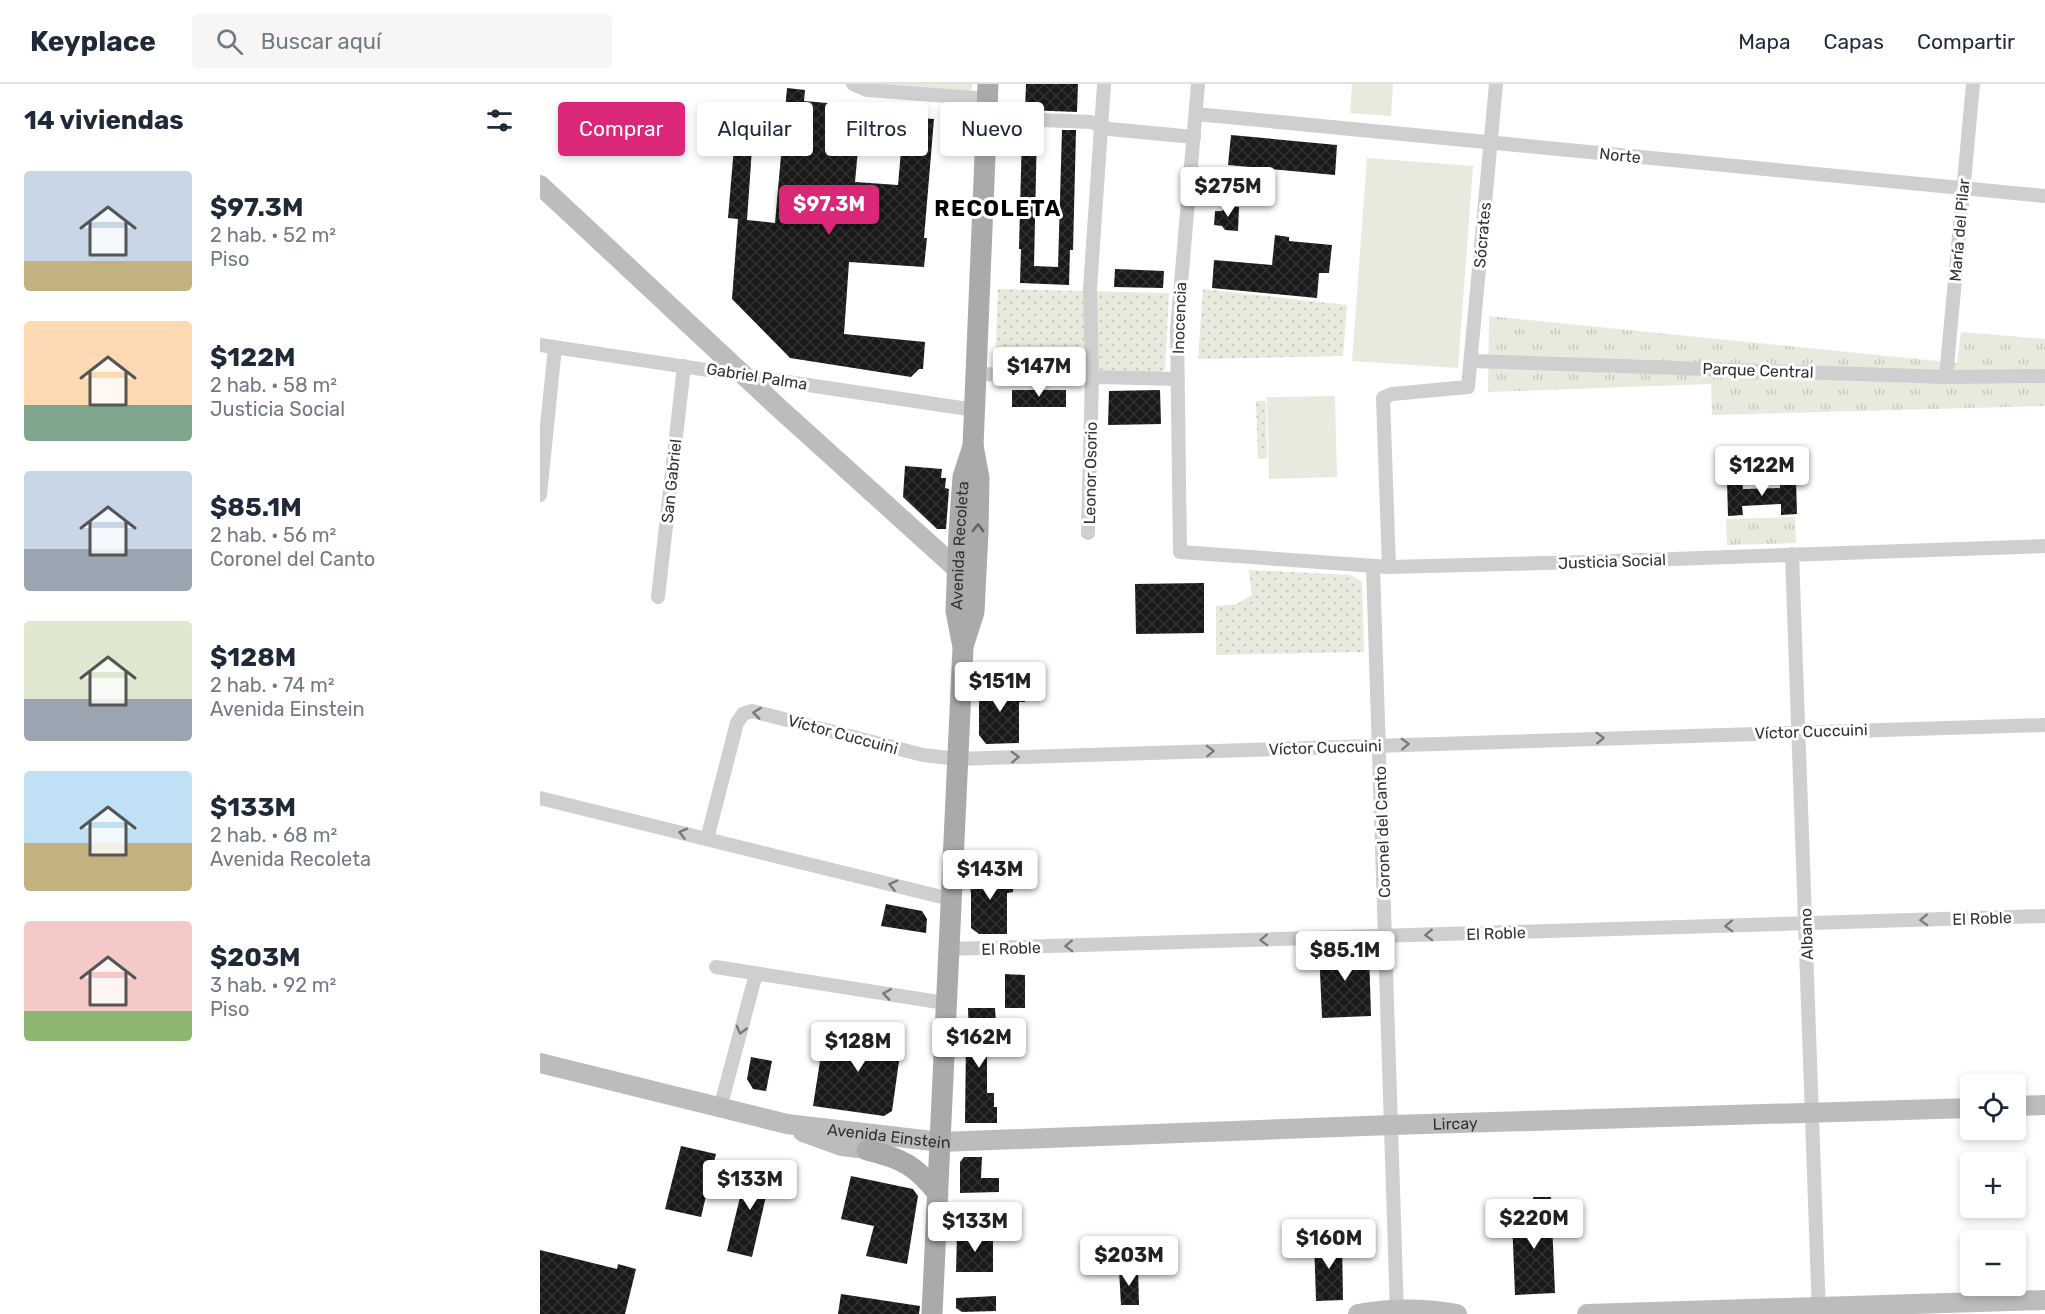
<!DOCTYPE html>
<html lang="es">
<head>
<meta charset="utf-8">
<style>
	body { margin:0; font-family:Rubik,sans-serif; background:#f6f6f7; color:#1f2937; height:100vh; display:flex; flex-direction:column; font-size:22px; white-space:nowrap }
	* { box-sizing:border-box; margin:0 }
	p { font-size:20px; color:#747a83 }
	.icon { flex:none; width:33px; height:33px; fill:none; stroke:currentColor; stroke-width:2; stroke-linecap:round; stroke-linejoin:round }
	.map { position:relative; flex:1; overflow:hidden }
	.panel { display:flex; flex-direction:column; background:#fff; width:540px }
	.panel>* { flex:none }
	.top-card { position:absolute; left:18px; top:18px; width:570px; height:54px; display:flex; gap:12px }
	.tools { position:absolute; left:1420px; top:990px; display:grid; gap:12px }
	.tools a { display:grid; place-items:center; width:66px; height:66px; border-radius:6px; background:#fff; box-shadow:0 3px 9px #0003; font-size:30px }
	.price { position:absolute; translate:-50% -51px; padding:0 14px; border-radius:6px; background:#fff; color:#222; font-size:20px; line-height:39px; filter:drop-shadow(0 2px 3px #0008) }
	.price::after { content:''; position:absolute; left:50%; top:36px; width:18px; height:14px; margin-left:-9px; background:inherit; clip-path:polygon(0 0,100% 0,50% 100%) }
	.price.on { background:#db2777; color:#fff }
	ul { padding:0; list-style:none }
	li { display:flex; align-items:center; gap:18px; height:150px; padding:0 24px }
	li span { display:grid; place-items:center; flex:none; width:168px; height:120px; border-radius:6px; color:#555 }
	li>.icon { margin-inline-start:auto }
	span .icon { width:72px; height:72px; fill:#fffc; stroke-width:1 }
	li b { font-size:26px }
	h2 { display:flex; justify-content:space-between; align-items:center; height:72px; padding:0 24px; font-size:26px }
	.tag { padding:0 21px; border-radius:6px; background:#fff; box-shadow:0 3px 9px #0003; font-size:21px; line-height:54px }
	.tag.on { background:#db2777; color:#fff }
	header { display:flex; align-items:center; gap:36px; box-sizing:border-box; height:84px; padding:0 30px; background:#fff; border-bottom:2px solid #e0e1e3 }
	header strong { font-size:28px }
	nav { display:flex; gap:33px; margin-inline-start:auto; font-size:21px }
	.search { width:420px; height:54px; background:#f6f6f7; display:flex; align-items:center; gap:15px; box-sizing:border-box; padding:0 21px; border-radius:6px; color:#747a83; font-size:22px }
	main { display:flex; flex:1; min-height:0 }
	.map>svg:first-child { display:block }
	.grass { fill:url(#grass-dots) }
	.park { fill:url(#park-tufts) }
	.garden { fill:#e6ebde }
	.building { fill:url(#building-cross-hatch) }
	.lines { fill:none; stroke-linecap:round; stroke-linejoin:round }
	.street { stroke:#cfcfcf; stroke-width:14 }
	.secondary { stroke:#bcbcbc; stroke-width:20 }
	.primary { stroke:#aaa; stroke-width:21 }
	.oneway { stroke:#626262 }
	.oneway2 { stroke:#797979 }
	.labels { text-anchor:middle; stroke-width:6; stroke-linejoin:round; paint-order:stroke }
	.street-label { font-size:16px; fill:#323232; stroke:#fff }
	.district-label { font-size:22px; font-weight:bold; letter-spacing:1.5px; fill:#000; stroke:#fff }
</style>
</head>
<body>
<header>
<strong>Keyplace</strong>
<div class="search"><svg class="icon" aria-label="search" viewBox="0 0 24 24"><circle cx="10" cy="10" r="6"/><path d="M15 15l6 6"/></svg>Buscar aquí</div>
<nav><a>Mapa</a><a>Capas</a><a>Compartir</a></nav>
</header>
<main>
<section class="panel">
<h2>14 viviendas<svg class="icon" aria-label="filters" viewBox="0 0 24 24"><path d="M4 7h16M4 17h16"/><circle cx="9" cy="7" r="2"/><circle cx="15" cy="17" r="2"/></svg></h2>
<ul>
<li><span style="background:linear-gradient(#c9d6e8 75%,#c2b280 0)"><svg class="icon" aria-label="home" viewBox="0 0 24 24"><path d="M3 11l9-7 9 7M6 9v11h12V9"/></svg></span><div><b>$97.3M</b><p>2 hab. · 52 m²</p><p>Piso</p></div></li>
<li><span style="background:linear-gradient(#ffd9b3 70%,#7fa58c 0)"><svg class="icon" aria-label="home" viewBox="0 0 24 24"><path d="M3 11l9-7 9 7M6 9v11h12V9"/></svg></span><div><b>$122M</b><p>2 hab. · 58 m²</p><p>Justicia Social</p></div></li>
<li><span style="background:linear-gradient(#c9d6e8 65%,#9aa5b1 0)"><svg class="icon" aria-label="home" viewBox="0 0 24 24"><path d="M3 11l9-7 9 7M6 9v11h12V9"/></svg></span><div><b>$85.1M</b><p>2 hab. · 56 m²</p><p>Coronel del Canto</p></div></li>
<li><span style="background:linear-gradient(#dfe7d0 65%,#9aa5b1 0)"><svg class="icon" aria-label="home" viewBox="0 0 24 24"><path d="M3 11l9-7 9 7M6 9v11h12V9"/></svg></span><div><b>$128M</b><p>2 hab. · 74 m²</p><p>Avenida Einstein</p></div></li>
<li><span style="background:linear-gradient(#bfe0f5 60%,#c2b280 0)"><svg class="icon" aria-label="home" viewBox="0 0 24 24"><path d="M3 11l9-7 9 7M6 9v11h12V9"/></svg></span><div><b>$133M</b><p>2 hab. · 68 m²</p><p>Avenida Recoleta</p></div></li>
<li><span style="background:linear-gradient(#f6c9c9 75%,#8fb573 0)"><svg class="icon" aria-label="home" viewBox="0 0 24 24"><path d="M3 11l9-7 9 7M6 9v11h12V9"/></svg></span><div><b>$203M</b><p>3 hab. · 92 m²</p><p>Piso</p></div></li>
</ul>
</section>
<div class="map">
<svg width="1505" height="1230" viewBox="0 0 1505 1230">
	<defs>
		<pattern id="grass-dots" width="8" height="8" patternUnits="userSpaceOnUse" patternTransform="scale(1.5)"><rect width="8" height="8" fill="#e6ebde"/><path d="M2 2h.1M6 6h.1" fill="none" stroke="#c6cabf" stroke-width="1.8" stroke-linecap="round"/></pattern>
		<pattern id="park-tufts" width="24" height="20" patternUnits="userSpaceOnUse" patternTransform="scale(1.5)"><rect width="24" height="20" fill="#e6ebde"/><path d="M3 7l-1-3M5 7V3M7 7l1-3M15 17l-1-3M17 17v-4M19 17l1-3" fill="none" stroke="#c6cabf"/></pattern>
		<pattern id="building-cross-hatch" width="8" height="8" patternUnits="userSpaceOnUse" patternTransform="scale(1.5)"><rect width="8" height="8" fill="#191919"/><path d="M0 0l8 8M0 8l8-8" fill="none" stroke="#323232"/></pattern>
	</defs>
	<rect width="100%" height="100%" fill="#fff"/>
	<!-- grass -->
	<path class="grass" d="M458 205 629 209 625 285 621 288 455 282Z
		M663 205 807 221 803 272 658 275Z
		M716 317H726L727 374 718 375Z
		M709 486 811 491 822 498 824 568 676 571V522L697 520 712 511Z"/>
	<!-- park -->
	<path class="park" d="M338 0H432V8Z
		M949 232 1417 279 1421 248 1505 255V322L1172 331 1171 300 948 308Z
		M1255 433 1256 459 1187 461 1186 435Z"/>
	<!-- garden -->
	<path class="garden" d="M812 0H853L851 32 810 29Z
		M827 74 933 82 918 284 812 277Z
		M795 312 797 393 729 395 727 313Z"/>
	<!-- building -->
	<path class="building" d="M486 0H538L537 28 485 26Z
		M247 4 265 6 264 17 322 22 315 98 358 101 364 33 394 35 384 154H387L384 183 309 178 304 250 385 258 383 285H379L371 293 250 274 192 215 198 135 188 134 194 63 212 64 207 136 235 139Z
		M484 44 497 45 494 182 518 183 522 46H536L533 166H530L529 201 480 199 481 165H479L482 48H484Z
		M691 51 797 61 795 91 688 81Z
		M686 122 699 123 698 147 685 146 682 142 674 141 675 127H682Z
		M735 151 749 153V157L792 161 789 189H779L777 214 672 204 674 176 732 181Z
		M575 185 624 187 623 204 574 203Z
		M472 306H526V323H472Z
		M620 306 621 340 568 341 569 307Z
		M365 382 402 385 401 394H406L405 404 409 405 406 445H397L363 413Z
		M1240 395H1256L1257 430 1241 431V420L1202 422 1203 431 1188 432 1187 397 1202 396 1203 405 1240 404Z
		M664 499V549L596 550 595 500Z
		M439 601H486L485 618H479V659L446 660 439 651Z
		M428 787H473V808L467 809V850H439L431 844V809Z
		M346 820 382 827 387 835 386 849 341 842Z
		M825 863 829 868 831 932 782 934 779 865Z
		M465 890 485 891V924H465Z
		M428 924H455L456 941H447V1009H454V1023H457V1039H425L426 957H429Z
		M285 945 362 956 352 1027 344 1032 273 1022Z
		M211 973 232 977 226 1007 213 1005 207 995Z
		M141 1062 176 1070 161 1133 125 1125Z
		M424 1073H442L441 1094H459V1108L420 1109V1078Z
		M208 1080 232 1086 212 1173 187 1167Z
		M311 1092 373 1105 378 1112 367 1180 326 1172 334 1142 301 1135Z
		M993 1113H1011L1015 1209 975 1211 972 1134 993 1133Z
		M417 1150H453V1188H416Z
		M774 1155H802L803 1216 776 1217Z
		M0 1166 77 1185 78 1180 96 1185 85 1230H0Z
		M598 1184 599 1221H581L579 1185Z
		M301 1210 380 1222 379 1230H298Z
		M456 1212V1227L422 1228 416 1224V1214Z"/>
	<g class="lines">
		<!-- street -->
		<path class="street" d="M313 0 327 6 448 15
			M658 0 637 246 640 468 849 483 1046 478 1505 462
			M656 30 1505 112
			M447 34 551 38 569 45 654 53
			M0 261 435 326
			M931 277 1406 293 1505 292
			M436 290 638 295
			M1406 293 1433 0
			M0 411 15 263
			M548 449 552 293 550 205 564 0
			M1252 470 1279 1230
			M833 482 857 1230
			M849 483 843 314 852 310 928 303 956 0
			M118 513 144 282
			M0 714 410 815
			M167 755 197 639 203 630 212 627 383 671 417 675 1505 641
			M408 865 1505 832
			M176 883 405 919
			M180 1024 216 890"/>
		<!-- secondary -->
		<g class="secondary">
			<path d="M0 101 240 325 426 493"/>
			<path id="s1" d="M0 979 247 1040 401 1058 852 1041 1431 1024"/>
			<path d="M1476 1022 1505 1021"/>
			<path d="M263 1048 302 1062 342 1067"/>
			<path d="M818 1230C849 1224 886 1224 917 1230"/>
			<path d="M1047 1230 1505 1216"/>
		</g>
		<!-- primary -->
		<g class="primary">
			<path d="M424 559 434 528 438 448 439 394 433 362 448 0"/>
			<path d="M327 1066C361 1074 377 1082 398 1110"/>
			<path id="s2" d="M392 1230 423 563 416 527 419 448 423 393 433 362"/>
		</g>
	</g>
	<!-- one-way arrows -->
	<defs><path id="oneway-chevron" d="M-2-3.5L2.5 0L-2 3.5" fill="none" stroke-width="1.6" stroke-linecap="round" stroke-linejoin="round" transform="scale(1.5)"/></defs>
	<use class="oneway" href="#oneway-chevron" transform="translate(438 444) rotate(-89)"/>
	<g class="oneway2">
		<use href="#oneway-chevron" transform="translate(217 629) rotate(-173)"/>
		<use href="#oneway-chevron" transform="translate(1060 654) rotate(-2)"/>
		<use href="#oneway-chevron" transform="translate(865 660) rotate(-2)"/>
		<use href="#oneway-chevron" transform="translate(670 667) rotate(-2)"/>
		<use href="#oneway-chevron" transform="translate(475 673) rotate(-2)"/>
		<use href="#oneway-chevron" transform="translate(143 749) rotate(-166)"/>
		<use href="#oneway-chevron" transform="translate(353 801) rotate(-166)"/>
		<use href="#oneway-chevron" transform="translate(1384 836) rotate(178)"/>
		<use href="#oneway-chevron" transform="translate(1189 842) rotate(178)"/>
		<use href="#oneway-chevron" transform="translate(889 851) rotate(178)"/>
		<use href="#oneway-chevron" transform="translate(724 856) rotate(178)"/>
		<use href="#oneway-chevron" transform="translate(529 862) rotate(178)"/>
		<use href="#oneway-chevron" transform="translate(347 910) rotate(-171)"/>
		<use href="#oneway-chevron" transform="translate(201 946) rotate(105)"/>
	</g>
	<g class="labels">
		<!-- street labels -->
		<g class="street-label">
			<text transform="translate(1080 71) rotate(6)" y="6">Norte</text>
			<text transform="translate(1419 146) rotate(-85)" y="6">María del Pilar</text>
			<text transform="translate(942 151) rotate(-85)" y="6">Sócrates</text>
			<text transform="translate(639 234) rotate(-88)" y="6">Inocencia</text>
			<text transform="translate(1218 286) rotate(2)" y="6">Parque Central</text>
			<text transform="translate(217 292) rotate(9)" y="6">Gabriel Palma</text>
			<text transform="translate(550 389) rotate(-89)" y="6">Leonor Osorio</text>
			<text transform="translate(131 397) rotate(-84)" y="6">San Gabriel</text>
			<text dy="6" stroke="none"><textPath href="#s2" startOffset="770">Avenida Recoleta</textPath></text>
			<text transform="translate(1072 477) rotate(-2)" y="6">Justicia Social</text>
			<text transform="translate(1271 647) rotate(-2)" y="6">Víctor Cuccuini</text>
			<text transform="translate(303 650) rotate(15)" y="6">Víctor Cuccuini</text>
			<text transform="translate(785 663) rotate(-2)" y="6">Víctor Cuccuini</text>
			<text transform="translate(842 748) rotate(-92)" y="6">Coronel del Canto</text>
			<text transform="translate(1442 834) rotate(-2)" y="6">El Roble</text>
			<text transform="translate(956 849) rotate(-2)" y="6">El Roble</text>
			<text transform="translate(1266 850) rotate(-92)" y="6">Albano</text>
			<text transform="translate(471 864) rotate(-2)" y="6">El Roble</text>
			<text dy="6" stroke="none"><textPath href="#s1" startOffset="924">Lircay</textPath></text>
			<text dy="6" stroke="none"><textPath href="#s1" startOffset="357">Avenida Einstein</textPath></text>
		</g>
		<!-- district labels -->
		<g class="district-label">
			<text x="458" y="132">RECOLETA</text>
		</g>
	</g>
</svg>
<div class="tools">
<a><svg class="icon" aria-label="locate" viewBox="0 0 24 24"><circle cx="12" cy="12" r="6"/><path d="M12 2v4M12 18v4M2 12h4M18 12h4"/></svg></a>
<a>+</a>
<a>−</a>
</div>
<b class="price" style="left:688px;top:134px">$275M</b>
<b class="price on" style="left:289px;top:152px">$97.3M</b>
<b class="price" style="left:499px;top:314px">$147M</b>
<b class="price" style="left:1222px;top:413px">$122M</b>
<b class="price" style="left:460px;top:629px">$151M</b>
<b class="price" style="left:450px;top:817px">$143M</b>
<b class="price" style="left:805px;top:898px">$85.1M</b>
<b class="price" style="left:439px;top:985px">$162M</b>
<b class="price" style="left:318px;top:989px">$128M</b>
<b class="price" style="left:210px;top:1127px">$133M</b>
<b class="price" style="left:994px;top:1166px">$220M</b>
<b class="price" style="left:435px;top:1169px">$133M</b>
<b class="price" style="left:789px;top:1186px">$160M</b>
<b class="price" style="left:589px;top:1203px">$203M</b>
<div class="top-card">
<a class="tag on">Comprar</a>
<a class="tag">Alquilar</a>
<a class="tag">Filtros</a>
<a class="tag">Nuevo</a>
</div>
</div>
</main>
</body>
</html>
